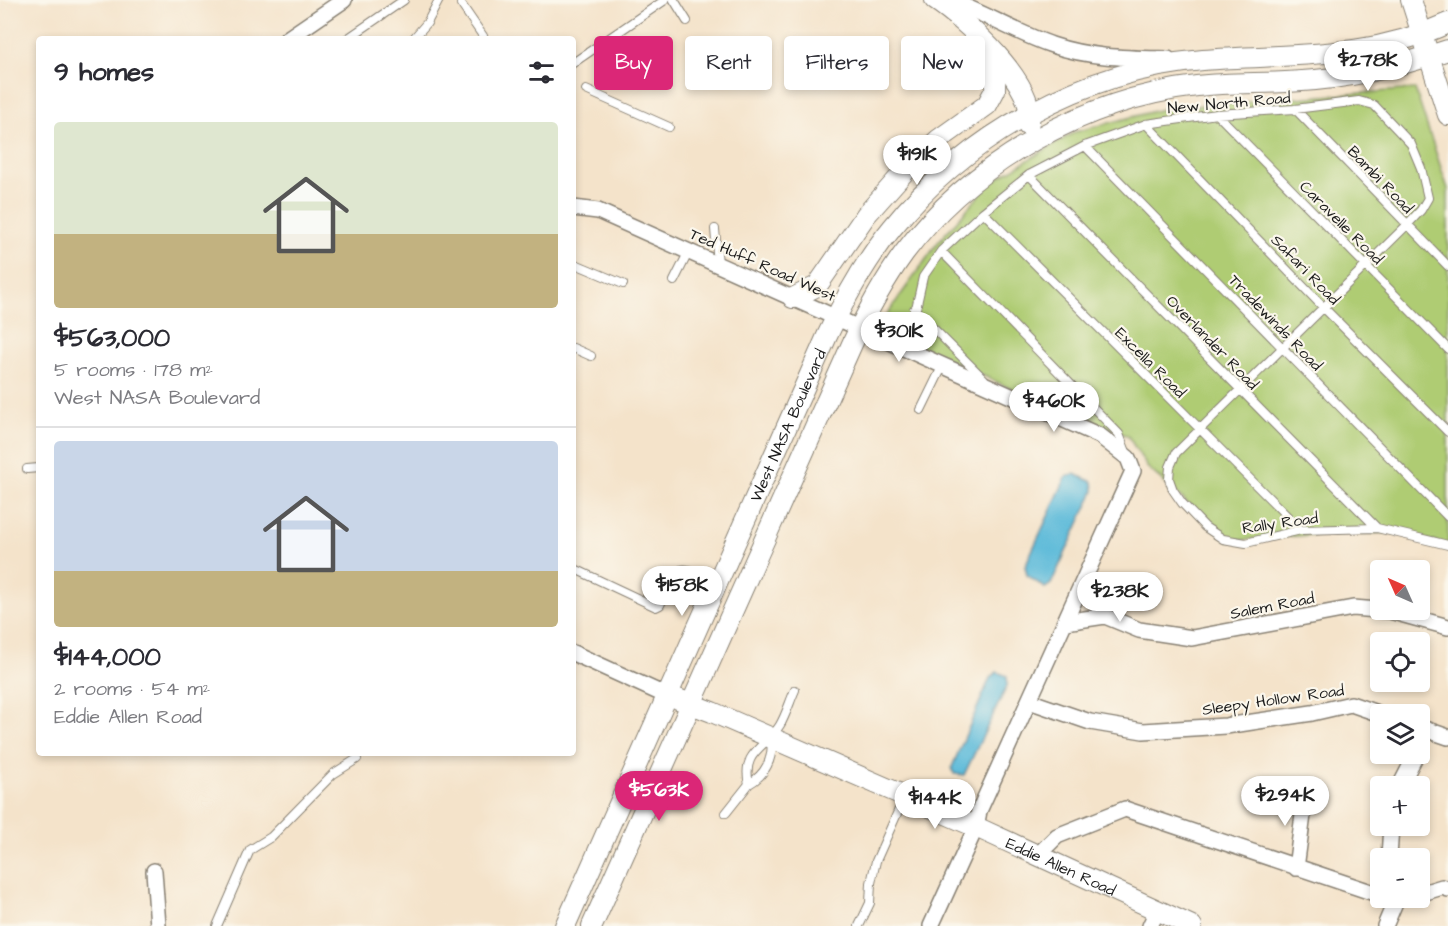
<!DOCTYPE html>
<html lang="en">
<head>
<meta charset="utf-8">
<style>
	body { margin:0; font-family:"Architects Daughter",sans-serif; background:#f2f2f3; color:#2b2b33; height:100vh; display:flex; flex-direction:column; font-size:22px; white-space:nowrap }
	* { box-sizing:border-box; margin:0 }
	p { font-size:20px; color:#7c7c81 }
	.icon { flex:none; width:33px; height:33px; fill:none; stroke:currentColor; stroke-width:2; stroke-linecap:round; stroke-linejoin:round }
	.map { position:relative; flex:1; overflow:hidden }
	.details { position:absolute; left:36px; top:36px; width:540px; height:720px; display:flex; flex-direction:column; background:#fff; border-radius:6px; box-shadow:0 3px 9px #0003 }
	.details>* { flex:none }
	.banner { position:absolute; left:594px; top:36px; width:570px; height:54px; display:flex; gap:12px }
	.needle { width:39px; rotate:315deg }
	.controls { position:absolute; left:1370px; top:560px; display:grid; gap:12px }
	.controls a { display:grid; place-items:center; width:60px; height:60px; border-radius:6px; background:#fff; box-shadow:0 3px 9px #0003; font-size:30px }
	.price { position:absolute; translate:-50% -51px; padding:0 14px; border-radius:21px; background:#fff; color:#222; font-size:20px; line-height:39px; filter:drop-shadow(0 2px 3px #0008) }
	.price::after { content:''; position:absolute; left:50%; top:36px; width:18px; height:14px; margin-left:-9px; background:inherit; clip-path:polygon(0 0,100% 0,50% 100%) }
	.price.selected { background:#db2777; color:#fff }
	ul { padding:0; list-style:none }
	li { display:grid; align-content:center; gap:12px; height:318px; padding:0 18px }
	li+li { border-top:2px solid #e1e1e2 }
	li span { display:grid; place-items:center; height:186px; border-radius:6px; color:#555 }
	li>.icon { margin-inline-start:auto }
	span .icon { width:108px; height:108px; fill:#fffc; stroke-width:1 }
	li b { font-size:26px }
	h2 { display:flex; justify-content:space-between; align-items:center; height:72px; padding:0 18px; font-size:26px }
	.tag { padding:0 21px; border-radius:6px; background:#fff; box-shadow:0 3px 9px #0003; font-size:21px; line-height:54px }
	.tag.selected { background:#db2777; color:#fff }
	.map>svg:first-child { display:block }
	.green { fill:#afcc73; stroke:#667448; stroke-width:1.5 }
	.water { fill:#5bbad9; stroke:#3c6b7a; stroke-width:1.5 }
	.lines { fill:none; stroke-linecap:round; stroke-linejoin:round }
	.lane-casing { stroke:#888073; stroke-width:10 }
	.street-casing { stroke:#888073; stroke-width:18 }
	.secondary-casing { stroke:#888073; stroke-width:22 }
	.lane { stroke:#fff; stroke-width:8 }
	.street { stroke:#fff; stroke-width:15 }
	.secondary { stroke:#fff; stroke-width:20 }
	.labels { text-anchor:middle; stroke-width:4.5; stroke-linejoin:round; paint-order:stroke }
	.street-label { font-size:16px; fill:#1c1c1c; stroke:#fbf7ec }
</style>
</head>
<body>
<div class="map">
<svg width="1448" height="926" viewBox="0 0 1448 926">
	<rect width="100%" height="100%" fill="#fbf7ec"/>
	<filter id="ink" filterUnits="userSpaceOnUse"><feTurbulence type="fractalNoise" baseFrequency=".0167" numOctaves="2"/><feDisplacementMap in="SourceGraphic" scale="12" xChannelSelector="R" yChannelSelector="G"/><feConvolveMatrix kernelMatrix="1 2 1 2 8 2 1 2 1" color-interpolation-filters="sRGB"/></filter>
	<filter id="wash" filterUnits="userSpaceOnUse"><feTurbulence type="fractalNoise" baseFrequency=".008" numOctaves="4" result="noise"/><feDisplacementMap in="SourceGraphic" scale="24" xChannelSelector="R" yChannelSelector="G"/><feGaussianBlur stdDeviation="1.35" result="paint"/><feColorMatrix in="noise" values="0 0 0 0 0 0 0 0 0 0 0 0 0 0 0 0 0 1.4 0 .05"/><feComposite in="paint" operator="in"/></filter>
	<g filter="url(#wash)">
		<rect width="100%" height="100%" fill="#f4e3ca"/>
		<!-- green -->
		<path class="green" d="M1415 89 1448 189V545L1401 533 1323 534 1230 541 1147 467 1128 436 1029 397 878 327 939 241 991 182 1075 132 1166 108Z"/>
		<!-- water -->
		<path class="water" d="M1074 474 1093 482 1094 491 1051 584 1045 588 1027 575 1025 566 1066 477Z
			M997 672 1007 676V686L964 775 954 774 952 767 990 678Z"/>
	</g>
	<g filter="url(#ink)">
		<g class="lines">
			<!-- lane casing -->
			<g class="lane-casing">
				<path id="lane" d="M674 0 687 21
					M461 4 483 36
					M347 39 404 0
					M413 39 427 23 439 0
					M573 63 665 0
					M586 90 669 127
					M1295 109 1448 266
					M1217 114 1448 349
					M1146 124 1324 308 1448 432
					M1085 146 1448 517
					M1029 175 1377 528
					M983 212 1301 530
					M715 229 718 264
					M941 251 1119 434 1126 452
					M573 263 623 284
					M674 281 689 251
					M914 309 984 379
					M573 348 591 356
					M907 349 923 277 941 251 983 212 1029 175 1085 146 1146 124 1217 114 1295 109 1359 101 1374 105 1411 144 1421 168 1428 198 1421 210 1407 225 1176 453 1170 467 1169 479 1173 490 1182 503 1205 527 1223 539 1246 543 1301 530 1377 528 1448 545
					M921 410 943 365
					M27 469 39 468
					M573 568 656 607 660 605C680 563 674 563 718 581
					M771 740C774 758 765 775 749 784 741 751 766 748 780 725 786 715 790 701 795 690
					M726 813 749 784
					M217 926 250 850 271 837 333 774 357 759
					M859 926 870 903 871 883 876 861 904 798"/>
			</g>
			<!-- street casing -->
			<g class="street-casing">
				<path id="street" d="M949 0C984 13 1017 33 1052 45 1090 58 1128 58 1168 59
					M287 39 344 0
					M573 208 598 211 1100 436 1128 458 1133 471 979 811 976 827 931 926
					M1105 616 1139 630 1192 638 1353 608 1390 611 1448 627
					M1065 622 1105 616 1083 584
					M573 653 667 696
					M1029 701 1090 722 1143 731 1226 726 1312 713 1351 704 1380 714
					M1419 727 1448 737
					M1400 786 1417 753
					M1037 856 1057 836 1125 809 1380 895
					M1389 858 1391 825
					M1296 868 1306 792
					M154 871 158 926
					M1419 894 1442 887 1448 889
					M1150 926 1157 911
					M1385 926 1396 900 1395 897"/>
			</g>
			<!-- secondary casing -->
			<g class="secondary-casing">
				<g id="secondary">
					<path d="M935 0C964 19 1042 88 1028 126"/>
					<path d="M1411 0 1448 115"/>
					<path d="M793 298 817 286 866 215 906 170 938 140 987 105 995 90 996 54"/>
					<path id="s1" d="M678 699 712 712 976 827 1192 926"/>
					<path id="s2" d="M565 926 827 336C845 298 865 261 892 228 967 135 1084 70 1203 60 1290 53 1365 61 1448 23"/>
					<path d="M592 926 852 344C867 312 883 282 904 253 972 162 1085 99 1197 86 1232 82 1267 84 1302 81 1352 78 1400 66 1448 50"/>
				</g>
			</g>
			<!-- lane -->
			<use href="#lane" class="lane"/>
			<!-- street -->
			<use href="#street" class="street"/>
			<!-- secondary -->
			<use href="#secondary" class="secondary"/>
		</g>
	</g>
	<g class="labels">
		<!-- street labels -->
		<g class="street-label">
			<text transform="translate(1229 102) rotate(-5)" y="6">New North Road</text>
			<text transform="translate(1381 179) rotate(46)" y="6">Bambi Road</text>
			<text transform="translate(1342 222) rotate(45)" y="6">Caravelle Road</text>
			<text transform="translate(763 264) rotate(24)" y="6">Ted Huff Road West</text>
			<text transform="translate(1306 269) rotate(46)" y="6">Safari Road</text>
			<text transform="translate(1276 322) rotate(46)" y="6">Tradewinds Road</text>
			<text transform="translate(1213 342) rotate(46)" y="6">Overlander Road</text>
			<text transform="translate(1151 362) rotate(45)" y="6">Excella Road</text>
			<text dy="6" stroke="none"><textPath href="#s2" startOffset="548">West NASA Boulevard</textPath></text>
			<text transform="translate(1280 522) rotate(-8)" y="6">Rally Road</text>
			<text transform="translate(1272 605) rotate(-11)" y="6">Salem Road</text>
			<text transform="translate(1273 699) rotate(-8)" y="6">Sleepy Hollow Road</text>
			<text dy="6" stroke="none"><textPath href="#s1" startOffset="418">Eddie Allen Road</textPath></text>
		</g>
	</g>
</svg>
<div class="controls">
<a><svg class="needle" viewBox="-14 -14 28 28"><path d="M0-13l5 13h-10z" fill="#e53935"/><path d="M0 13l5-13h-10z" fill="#7c7c81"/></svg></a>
<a><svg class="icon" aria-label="locate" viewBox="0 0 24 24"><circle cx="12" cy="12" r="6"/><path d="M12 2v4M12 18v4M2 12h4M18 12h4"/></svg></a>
<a><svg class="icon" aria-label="layers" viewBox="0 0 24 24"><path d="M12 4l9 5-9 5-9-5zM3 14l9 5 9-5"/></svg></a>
<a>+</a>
<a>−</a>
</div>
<b class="price" style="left:1368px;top:92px">$278K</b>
<b class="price" style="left:917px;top:186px">$191K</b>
<b class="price" style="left:899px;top:363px">$301K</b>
<b class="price" style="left:1054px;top:433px">$460K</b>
<b class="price" style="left:682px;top:617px">$158K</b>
<b class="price" style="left:1120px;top:623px">$238K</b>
<b class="price selected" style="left:659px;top:822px">$563K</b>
<b class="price" style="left:1285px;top:827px">$294K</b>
<b class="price" style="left:935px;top:830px">$144K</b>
<div class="banner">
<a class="tag selected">Buy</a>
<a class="tag">Rent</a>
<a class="tag">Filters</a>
<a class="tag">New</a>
</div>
<section class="details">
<h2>9 homes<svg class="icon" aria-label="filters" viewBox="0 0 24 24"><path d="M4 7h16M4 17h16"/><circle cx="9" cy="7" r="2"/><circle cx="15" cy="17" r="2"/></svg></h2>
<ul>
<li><span style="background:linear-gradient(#dfe7d0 60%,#c2b280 0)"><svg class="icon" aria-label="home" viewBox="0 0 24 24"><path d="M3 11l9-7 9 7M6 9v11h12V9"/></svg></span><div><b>$563,000</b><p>5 rooms · 178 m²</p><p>West NASA Boulevard</p></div></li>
<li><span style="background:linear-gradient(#c9d6e8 70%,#c2b280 0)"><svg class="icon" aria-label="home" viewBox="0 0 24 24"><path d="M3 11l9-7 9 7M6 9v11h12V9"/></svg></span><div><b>$144,000</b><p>2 rooms · 54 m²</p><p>Eddie Allen Road</p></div></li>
</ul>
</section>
</div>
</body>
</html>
